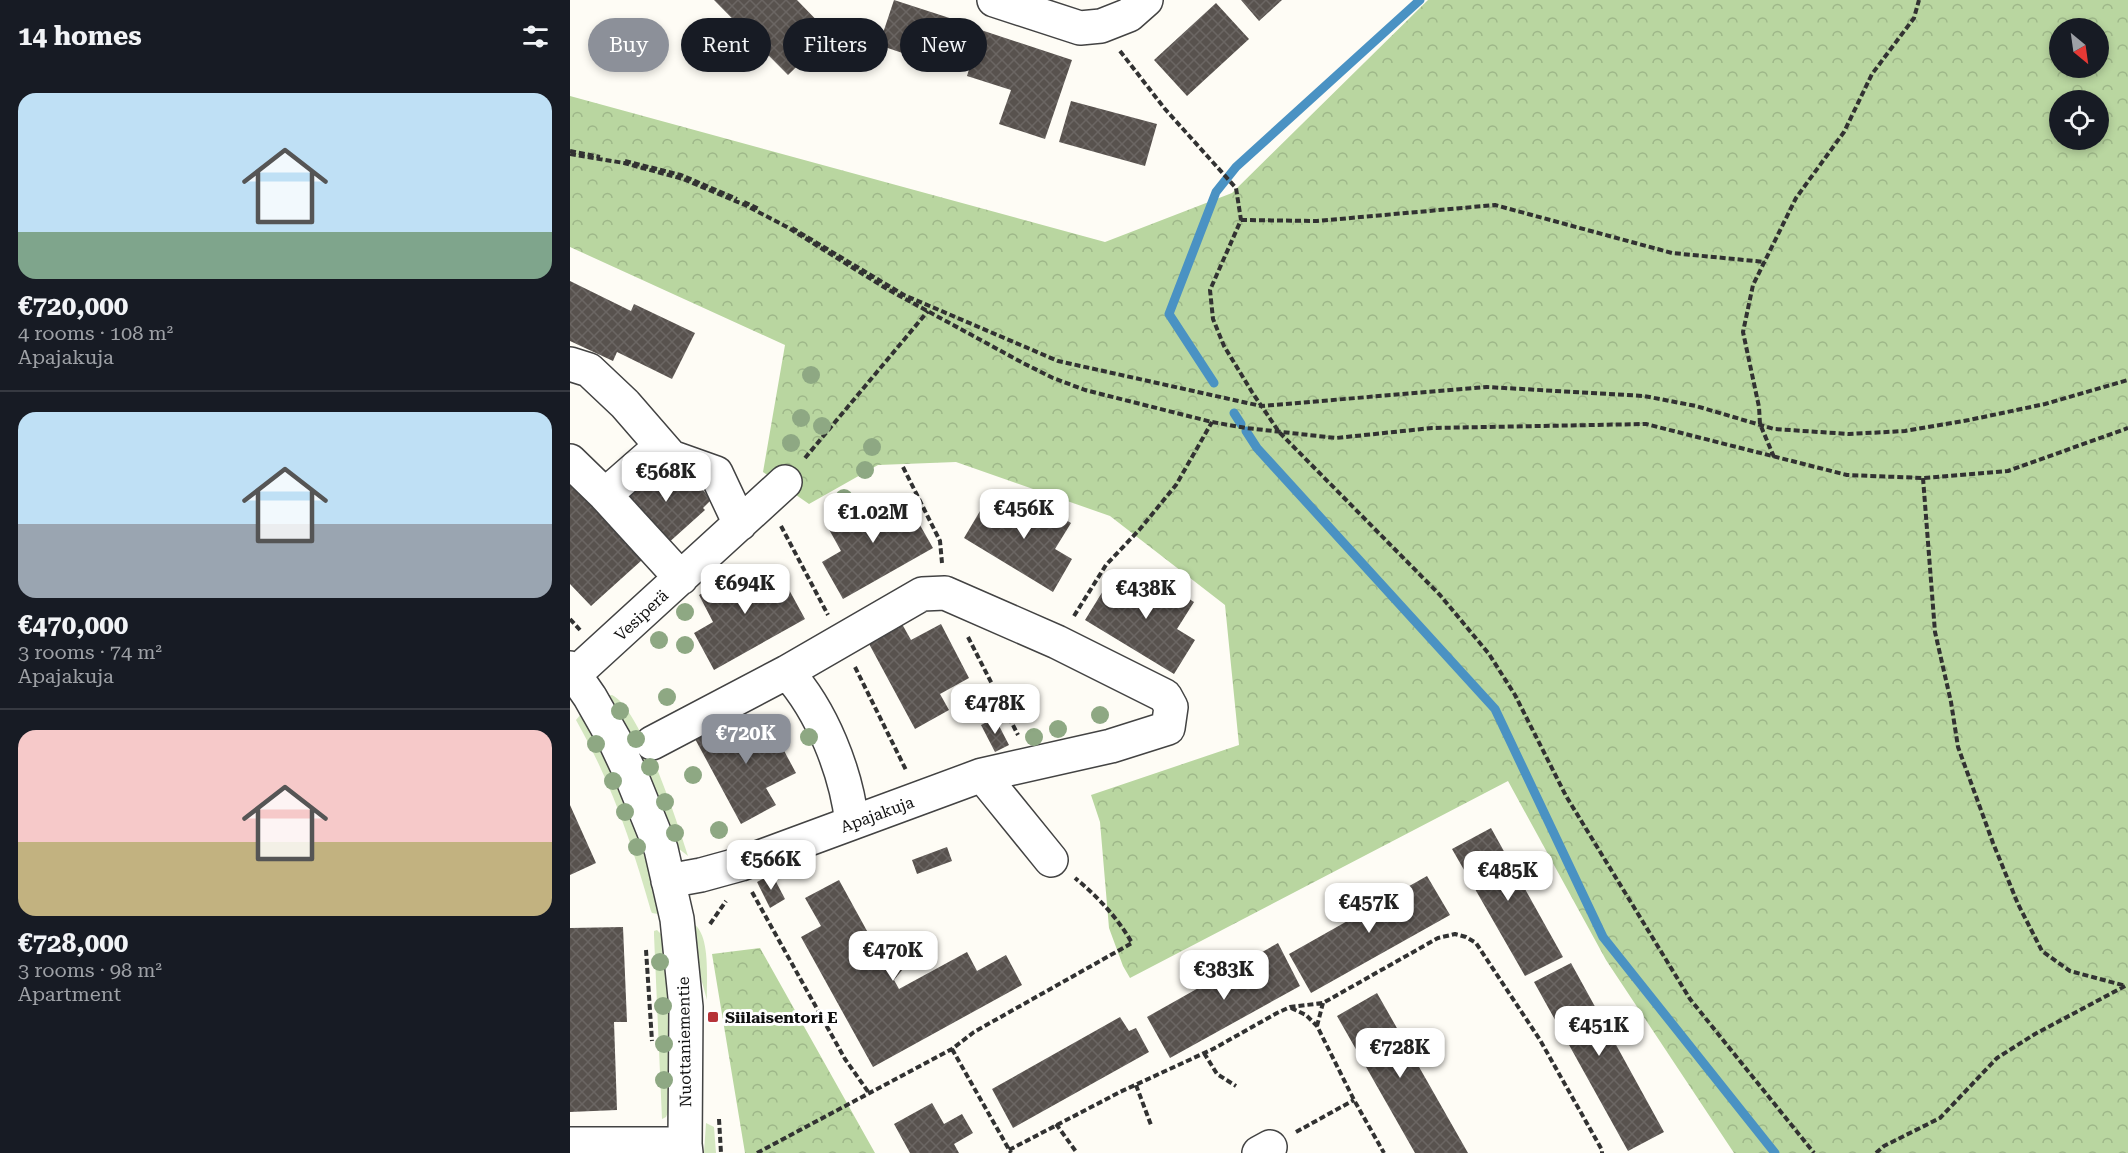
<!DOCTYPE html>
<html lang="en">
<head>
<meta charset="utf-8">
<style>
	body { margin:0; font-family:"Roboto Serif",serif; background:#20242c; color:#f1f3f6; height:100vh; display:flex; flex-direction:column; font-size:22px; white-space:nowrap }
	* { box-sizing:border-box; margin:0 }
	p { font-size:20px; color:#9ea1a6 }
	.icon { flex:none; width:33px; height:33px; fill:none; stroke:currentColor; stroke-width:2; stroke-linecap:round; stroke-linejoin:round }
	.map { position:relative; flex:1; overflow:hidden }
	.drawer { display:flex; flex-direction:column; background:#171b24; width:570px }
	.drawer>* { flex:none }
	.hud { position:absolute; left:18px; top:18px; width:570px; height:54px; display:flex; gap:12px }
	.needle { width:39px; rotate:151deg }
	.buttons { position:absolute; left:1479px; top:18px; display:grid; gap:12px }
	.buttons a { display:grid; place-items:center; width:60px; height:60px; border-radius:50%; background:#171b24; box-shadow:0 3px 9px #0003; font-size:30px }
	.price { position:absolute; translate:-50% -51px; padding:0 14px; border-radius:12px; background:#fff; color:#222; font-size:20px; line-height:39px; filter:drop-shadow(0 2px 3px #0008) }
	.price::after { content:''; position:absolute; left:50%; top:36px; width:18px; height:14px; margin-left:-9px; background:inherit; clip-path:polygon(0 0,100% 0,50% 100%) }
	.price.selected { background:#8c9099; color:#fff }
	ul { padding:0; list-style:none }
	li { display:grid; align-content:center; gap:12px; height:318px; padding:0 18px }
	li+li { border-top:2px solid #363941 }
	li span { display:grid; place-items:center; height:186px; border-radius:18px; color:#555 }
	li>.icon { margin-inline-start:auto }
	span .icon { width:108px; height:108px; fill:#fffc; stroke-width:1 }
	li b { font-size:26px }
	h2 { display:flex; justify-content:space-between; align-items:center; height:72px; padding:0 18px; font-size:26px }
	.chip { padding:0 21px; border-radius:27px; background:#171b24; box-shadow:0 3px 9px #0003; font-size:21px; line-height:54px }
	.chip.selected { background:#8c9099; color:#fff }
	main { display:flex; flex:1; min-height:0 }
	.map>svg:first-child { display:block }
	.grass { fill:#d4e7c0 }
	.forest { fill:url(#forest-crowns); fill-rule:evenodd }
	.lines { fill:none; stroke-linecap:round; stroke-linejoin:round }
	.stream { stroke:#4a92c3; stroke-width:9 }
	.building { fill:url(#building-cross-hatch) }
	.minor-casing { stroke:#434343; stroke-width:36 }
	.path { stroke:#323232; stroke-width:4; stroke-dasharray:6 3; stroke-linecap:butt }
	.minor { stroke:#fff; stroke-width:33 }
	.tree { fill:#8ea883 }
	.poi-dot { fill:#b63339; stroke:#fff; stroke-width:2 }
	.labels { text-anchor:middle; stroke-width:6; stroke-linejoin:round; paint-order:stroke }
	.street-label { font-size:16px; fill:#101010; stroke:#fff }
	.poi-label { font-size:16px; font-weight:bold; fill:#101010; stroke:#fff; text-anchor:start }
</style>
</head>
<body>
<main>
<section class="drawer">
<h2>14 homes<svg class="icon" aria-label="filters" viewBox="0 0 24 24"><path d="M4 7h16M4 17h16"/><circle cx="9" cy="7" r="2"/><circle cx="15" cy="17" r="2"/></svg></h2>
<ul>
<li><span style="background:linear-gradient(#bfe0f5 75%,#7fa58c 0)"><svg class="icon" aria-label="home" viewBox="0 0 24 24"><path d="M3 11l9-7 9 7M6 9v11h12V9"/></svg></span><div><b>€720,000</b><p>4 rooms · 108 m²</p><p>Apajakuja</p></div></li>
<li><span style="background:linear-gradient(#bfe0f5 60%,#9aa5b1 0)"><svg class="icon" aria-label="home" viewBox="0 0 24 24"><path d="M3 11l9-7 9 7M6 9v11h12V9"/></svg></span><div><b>€470,000</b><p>3 rooms · 74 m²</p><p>Apajakuja</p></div></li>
<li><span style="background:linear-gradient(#f6c9c9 60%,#c2b280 0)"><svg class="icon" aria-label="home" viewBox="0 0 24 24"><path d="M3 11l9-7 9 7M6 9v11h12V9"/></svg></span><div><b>€728,000</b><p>3 rooms · 98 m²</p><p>Apartment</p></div></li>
</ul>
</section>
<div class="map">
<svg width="1558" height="1153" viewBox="0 0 1558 1153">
	<defs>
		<pattern id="forest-crowns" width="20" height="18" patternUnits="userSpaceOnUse" patternTransform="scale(1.5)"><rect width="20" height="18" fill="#b9d6a0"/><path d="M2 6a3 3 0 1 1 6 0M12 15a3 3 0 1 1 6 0" fill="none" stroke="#9eb789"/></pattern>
		<pattern id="building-cross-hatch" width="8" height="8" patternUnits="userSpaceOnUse" patternTransform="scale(1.5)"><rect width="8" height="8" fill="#58524e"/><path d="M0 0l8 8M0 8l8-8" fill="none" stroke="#6b6663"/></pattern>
	</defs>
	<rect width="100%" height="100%" fill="#fefcf5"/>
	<!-- grass -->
	<path class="grass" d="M42 695C70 708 108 824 118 856L103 844 35 696Z
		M11 714C19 727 29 740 36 753 59 804 76 856 89 910L88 914 82 913 81 911C61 841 42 784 6 720Z
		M120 922C142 930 136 980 137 1000L125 957Z
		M87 930 92 935C100 993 100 1050 100 1108L96 1117 92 1119 84 935V931Z
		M136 1123 144 1127 146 1153H134Z"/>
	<!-- forest -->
	<path class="forest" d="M858 0H1558V1153H1164L1036 960 938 781 560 978 553 966 539 928 530 822 521 795 669 745 655 605 540 516 386 462 308 465 239 504 193 472 215 345 0 247V96L535 242 662 193ZM1490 28H1528V68H1490ZM1490 100H1528V140H1490Z
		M190 948 305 1153H175L142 954Z"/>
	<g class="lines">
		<!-- stream -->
		<path class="stream" d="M644 383 599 314 646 192 666 167 850 0
			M664 413 671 424
			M676 431 687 448 925 709 1033 937 1205 1153"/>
	</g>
	<!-- building -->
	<path class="building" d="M144 0H227L260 34 218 75Z
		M324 0 398 24 382 70 309 45Z
		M671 0H712L689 21Z
		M646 3 679 39 617 96 584 60Z
		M411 30 502 60 475 139 429 124 441 90 397 76Z
		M501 101 587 124 575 166 489 142Z
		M0 281 61 311 64 304 125 333 102 379 47 352 43 361 0 341Z
		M91 461 118 491 127 483 141 500 133 508 135 510 96 545 52 497Z
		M0 483 72 560 21 606 0 584Z
		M448 491 501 523 485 549 502 559 483 592 394 538 413 506 432 518Z
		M310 494 321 514 338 504 363 548 273 599 252 562 271 551 256 524Z
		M182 565 193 585 211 575 235 619 144 670 124 633 143 622 129 595Z
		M572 570 624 602 607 629 625 640 604 674 515 620 536 586 555 597Z
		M332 624 341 640 371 624 399 678 370 694 379 710 345 729 298 642Z
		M159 718 168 735 197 719 226 773 196 788 206 805 171 824 124 737Z
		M425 718 439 745 425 752 411 725Z
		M0 805 26 863 0 875Z
		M921 828 993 957 955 976 882 849Z
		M377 847 382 861 347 874 342 860Z
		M202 874 215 899 200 908 187 882Z
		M857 876 880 915 741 993 719 954Z
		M269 880 313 960 316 958 333 969 324 980 329 989 397 952 407 971 436 955 452 985 303 1067 231 937 251 926 235 898Z
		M53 927 57 1022H44L47 1110 0 1112V928Z
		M708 943 730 986 600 1058 577 1017Z
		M1001 963 1094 1132 1058 1151 964 982Z
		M807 993 898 1153H845L767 1016Z
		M550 1017 559 1031 566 1028 579 1052 443 1128 422 1089Z
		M362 1103 374 1124 392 1114 403 1133 384 1144 389 1153H340L324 1124Z"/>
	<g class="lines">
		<!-- minor casing -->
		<g class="minor-casing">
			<path id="minor" d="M424 0 510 28 531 26 559 15 576 0
				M0 364 19 370 55 404 101 457 146 473 170 524
				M0 461 35 495 111 578
				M35 495 91 446
				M0 668 20 697 45 741 61 775 91 849 107 919 116 1007 115 1144 116 1153
				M5 674 215 482
				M82 743 217 672
				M412 775 481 860
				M98 881 131 875 171 864 412 775 541 746 598 728 601 707 595 696 487 642 375 593 352 594 217 672C252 711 276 771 282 823
				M0 1144H115
				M689 1153 700 1147"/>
		</g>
		<!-- path -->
		<path class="path" d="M550 51 595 109 666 188 671 220 640 290 643 319 654 346 682 392 709 432 870 595 919 654 945 695 996 796 1120 999 1244 1153
			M0 151 30 157
			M0 154 54 163 113 179 175 205 217 227 317 289 453 363 483 378 515 390 642 422 676 428 766 438 862 428 1076 424 1277 475 1353 478 1438 471 1558 428
			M55 161 111 175 167 199
			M174 202 189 209
			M671 220 747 221 925 205 1102 253 1195 262
			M222 228 334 295 488 361 691 406 917 387 1074 396 1126 406 1204 429 1279 434 1335 431 1399 420 1475 404 1558 380
			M1204 457 1190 424 1189 407 1173 332 1183 285 1226 198 1274 132 1302 74 1344 18 1349 0
			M235 458 358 311
			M333 467 370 541 372 563
			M1353 478 1365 632 1381 702 1388 747 1423 843 1448 904 1472 951 1500 971 1556 986
			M211 526 258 615
			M504 616 536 565 570 529 606 485 642 422
			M0 619 10 630
			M398 637 448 735
			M285 667 336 770
			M182 892 275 1059 299 1093
			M140 924 156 901
			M76 950 82 1041
			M721 1008 736 1015 747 1026 784 1100 814 1153
			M747 1026 753 1003
			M382 1049 441 1153
			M634 1053 647 1074 666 1086
			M566 1085 581 1125
			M149 1119 151 1153
			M486 1124 507 1153
			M726 1132 784 1100
			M439 1150 550 1092 643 1049 707 1013 720 1007 753 1003 868 938 885 934 896 937 906 943 970 1040 1032 1150V1153
			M187 1153 382 1049 404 1032 562 943C547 917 528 897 505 878
			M1306 1153 1314 1146 1370 1118 1427 1058 1465 1034 1557 985"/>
		<!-- minor -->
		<use href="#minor" class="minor"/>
	</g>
	<!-- trees -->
	<g class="tree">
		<circle cx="241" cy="375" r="9"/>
		<circle cx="231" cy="418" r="9"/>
		<circle cx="252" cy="426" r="9"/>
		<circle cx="221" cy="443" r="9"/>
		<circle cx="302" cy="447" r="9"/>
		<circle cx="295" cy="470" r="9"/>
		<circle cx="274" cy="498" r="9"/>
		<circle cx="115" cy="612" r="9"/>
		<circle cx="89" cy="640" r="9"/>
		<circle cx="115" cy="645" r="9"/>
		<circle cx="97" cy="697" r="9"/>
		<circle cx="50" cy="711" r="9"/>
		<circle cx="530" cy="715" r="9"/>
		<circle cx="488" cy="729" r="9"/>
		<circle cx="239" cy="737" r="9"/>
		<circle cx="464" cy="737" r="9"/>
		<circle cx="66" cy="739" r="9"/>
		<circle cx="26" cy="744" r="9"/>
		<circle cx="80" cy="767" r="9"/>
		<circle cx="123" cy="775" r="9"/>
		<circle cx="43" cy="781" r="9"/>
		<circle cx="95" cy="802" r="9"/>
		<circle cx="55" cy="812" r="9"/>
		<circle cx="149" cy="830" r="9"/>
		<circle cx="105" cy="833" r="9"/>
		<circle cx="67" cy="847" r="9"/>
		<circle cx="90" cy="962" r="9"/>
		<circle cx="93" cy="1006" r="9"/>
		<circle cx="94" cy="1044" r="9"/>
		<circle cx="94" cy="1080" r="9"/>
	</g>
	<!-- markers -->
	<rect class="poi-dot" x="137" y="1011" width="12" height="12" rx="3"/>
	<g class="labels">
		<!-- street labels -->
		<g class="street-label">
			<text transform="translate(71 615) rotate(-43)" y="6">Vesiperä</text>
			<text transform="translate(307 814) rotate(-20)" y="6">Apajakuja</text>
			<text transform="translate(114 1042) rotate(-91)" y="6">Nuottaniementie</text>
		</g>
		<!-- poi labels -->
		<g class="poi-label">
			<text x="155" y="1023">Siilaisentori E</text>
		</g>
	</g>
</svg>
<div class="buttons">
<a><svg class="needle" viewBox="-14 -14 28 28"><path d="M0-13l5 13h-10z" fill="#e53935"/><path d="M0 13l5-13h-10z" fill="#9ea1a6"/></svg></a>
<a><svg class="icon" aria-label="locate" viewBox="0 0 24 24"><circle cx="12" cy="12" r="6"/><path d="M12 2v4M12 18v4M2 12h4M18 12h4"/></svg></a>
</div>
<b class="price" style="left:96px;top:503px">€568K</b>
<b class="price" style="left:454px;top:540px">€456K</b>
<b class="price" style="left:303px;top:544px">€1.02M</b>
<b class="price" style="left:175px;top:615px">€694K</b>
<b class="price" style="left:576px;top:620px">€438K</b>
<b class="price" style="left:425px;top:735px">€478K</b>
<b class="price selected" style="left:176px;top:765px">€720K</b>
<b class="price" style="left:201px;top:891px">€566K</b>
<b class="price" style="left:938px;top:902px">€485K</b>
<b class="price" style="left:799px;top:934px">€457K</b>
<b class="price" style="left:323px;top:982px">€470K</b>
<b class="price" style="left:654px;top:1001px">€383K</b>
<b class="price" style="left:1029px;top:1057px">€451K</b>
<b class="price" style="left:830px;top:1079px">€728K</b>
<div class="hud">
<a class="chip selected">Buy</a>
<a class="chip">Rent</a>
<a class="chip">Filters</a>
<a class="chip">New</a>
</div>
</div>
</main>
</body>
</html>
